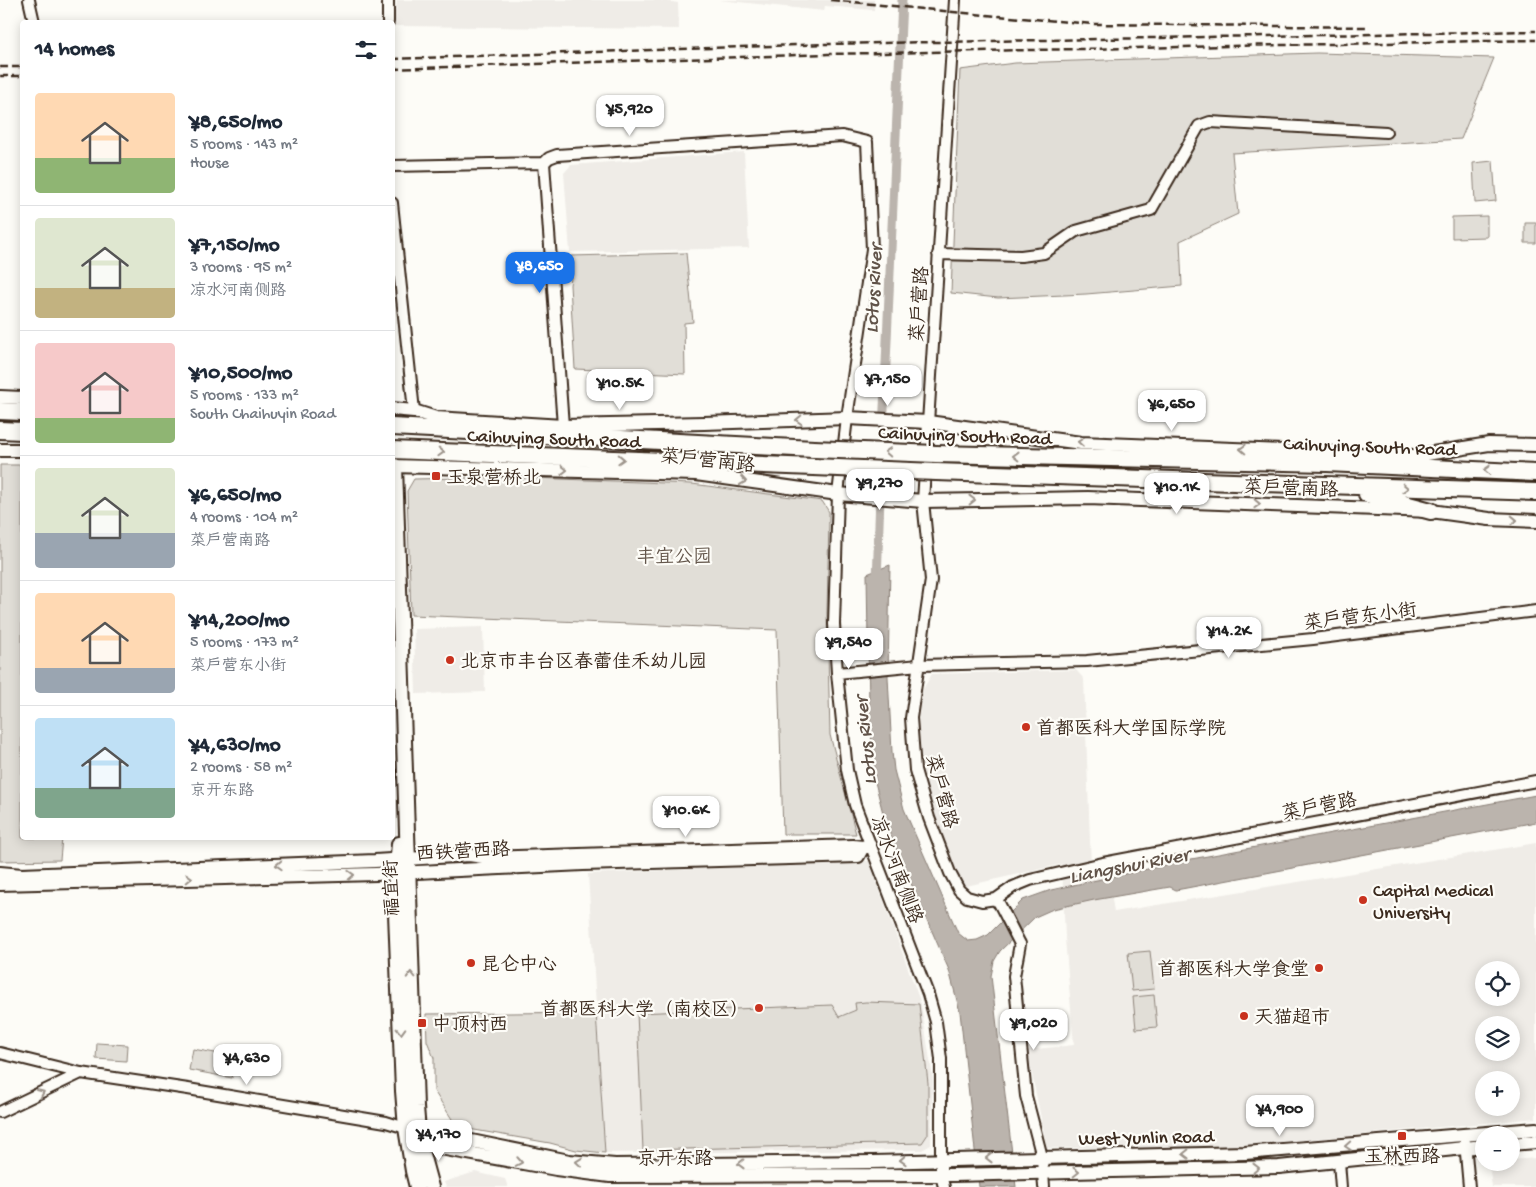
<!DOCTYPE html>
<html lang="en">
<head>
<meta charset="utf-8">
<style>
	body { margin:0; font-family:"Gochi Hand","LXGW WenKai TC",sans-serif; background:#f6f6f7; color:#1f2937; height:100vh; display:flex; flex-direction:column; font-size:19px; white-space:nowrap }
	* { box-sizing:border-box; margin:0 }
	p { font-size:16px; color:#747a83 }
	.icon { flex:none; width:28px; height:28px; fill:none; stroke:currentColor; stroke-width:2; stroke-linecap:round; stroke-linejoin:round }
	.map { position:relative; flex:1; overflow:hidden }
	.panel { position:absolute; left:20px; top:20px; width:375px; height:820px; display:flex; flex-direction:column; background:#fff; border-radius:5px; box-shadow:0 2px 12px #0003 }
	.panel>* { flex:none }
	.buttons { position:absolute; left:1475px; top:961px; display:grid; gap:10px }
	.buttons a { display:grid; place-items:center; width:45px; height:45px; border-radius:50%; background:#fff; box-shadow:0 2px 12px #0003; font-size:25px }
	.price { position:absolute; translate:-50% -42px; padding:0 11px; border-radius:10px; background:#fff; color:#222; font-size:16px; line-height:32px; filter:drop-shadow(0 1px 2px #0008) }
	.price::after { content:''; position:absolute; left:50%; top:30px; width:15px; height:11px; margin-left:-8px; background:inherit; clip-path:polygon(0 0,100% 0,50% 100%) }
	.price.selected { background:#1a73e8; color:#fff }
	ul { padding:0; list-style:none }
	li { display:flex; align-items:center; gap:15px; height:125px; padding:0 15px }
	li+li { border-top:1px solid #e0e1e3 }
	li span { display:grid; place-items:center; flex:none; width:140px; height:100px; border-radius:5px; color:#555 }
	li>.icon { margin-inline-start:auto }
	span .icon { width:60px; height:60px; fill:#fffc; stroke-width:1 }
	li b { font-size:21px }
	h2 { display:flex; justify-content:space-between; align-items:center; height:60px; padding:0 15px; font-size:21px }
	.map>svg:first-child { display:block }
	.built { fill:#efece7; fill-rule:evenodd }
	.green { fill:#e1ded7; stroke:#8e847a }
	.water { fill:#bbb4ad; stroke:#887d74 }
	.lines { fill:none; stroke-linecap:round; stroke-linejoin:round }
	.canal { stroke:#bbb4ad; stroke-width:9 }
	.minor-casing { stroke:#3b2a1e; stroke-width:14 }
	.tertiary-casing { stroke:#3b2a1e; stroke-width:16 }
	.secondary-casing { stroke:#3b2a1e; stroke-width:18 }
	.trunk-casing { stroke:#3b2a1e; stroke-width:20 }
	.minor { stroke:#fdfcf7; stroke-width:10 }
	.tertiary { stroke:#fdfcf7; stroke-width:12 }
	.secondary { stroke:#fdfcf7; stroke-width:14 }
	.trunk { stroke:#fdfcf7; stroke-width:16 }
	.rail { stroke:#3b2a1e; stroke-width:2.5; stroke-dasharray:8 4; stroke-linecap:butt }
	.minor-bridge-casing { stroke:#3b2a1e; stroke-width:14; stroke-linecap:butt }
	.trunk-bridge-casing { stroke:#3b2a1e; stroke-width:20; stroke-linecap:butt }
	.minor-bridge { stroke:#fdfcf7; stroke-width:10 }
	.trunk-bridge { stroke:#fdfcf7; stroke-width:16 }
	.oneway { stroke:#9c938a }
	.poi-dot { fill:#c8321e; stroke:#fdfcf7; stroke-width:2 }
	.labels { text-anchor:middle; stroke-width:4.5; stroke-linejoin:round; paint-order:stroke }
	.street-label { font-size:19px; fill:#3b2a1e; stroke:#fdfcf7 }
	.poi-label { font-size:19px; fill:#3b2a1e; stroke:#fdfcf7; text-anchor:start }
	.park-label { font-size:19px; fill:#64574c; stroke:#fdfcf7 }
	.water-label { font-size:20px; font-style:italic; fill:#615349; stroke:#fdfcf7 }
</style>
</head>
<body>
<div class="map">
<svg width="1536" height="1187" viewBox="0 0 1536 1187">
	<rect width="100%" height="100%" fill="#fdfcf7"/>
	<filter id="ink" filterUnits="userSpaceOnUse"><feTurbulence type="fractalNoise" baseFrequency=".02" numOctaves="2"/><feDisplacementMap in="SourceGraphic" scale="10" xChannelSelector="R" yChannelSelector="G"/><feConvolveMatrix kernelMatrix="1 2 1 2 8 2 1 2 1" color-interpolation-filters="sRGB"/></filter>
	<g filter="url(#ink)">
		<!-- built -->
		<path class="built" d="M397 0H660L678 3 679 29 393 26Z
			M719 0H874V10L825 6 824 11Z
			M744 152 749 248 570 252 564 173 571 165Z
			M483 627 485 692 416 694 414 629Z
			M1076 670 1084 679 1091 867H1107L1114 912 1536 843V1118L1220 1148H1047L1027 1050 1074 1045 1065 938 1062 864 962 887 945 851 929 801 920 764 918 725 920 706 922 691 932 674ZM1484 970H1511V998H1484ZM1484 1025H1511V1052H1484ZM1484 1080H1511V1108H1484Z
			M869 861 921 1004 933 1079 931 1145 922 1150 605 1153 588 874Z
			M1536 1158V1187H1492L1489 1163 1511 1162V1160Z
			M475 1172 505 1179 508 1187H446L444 1182Z"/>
		<!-- green -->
		<path class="green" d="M1317 53 1494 58 1461 139 1232 153 1238 214 1180 241 1182 286 1086 294 998 298 951 293 960 70 1015 63Z
			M1493 161 1496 201 1475 203 1473 163Z
			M1487 216V237L1452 238V217Z
			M1525 223H1536V243H1525Z
			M686 253 693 322 684 323 685 374 575 369 570 285 572 270 571 256Z
			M0 465H22V838H62L60 860 0 861Z
			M507 477 692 484 822 501 829 512V516L827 613 830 735 856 834H783L777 630 411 615 407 491 414 479Z
			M1150 951 1154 989 1132 991 1128 953Z
			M1154 995 1157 1027 1136 1029 1133 997Z
			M866 1002 919 1004 928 1083V1134L922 1143 643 1150 637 1013 832 1005 839 1017 856 1010 855 1003Z
			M596 1012 605 1153 576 1150 550 1143 457 1127 434 1091V1058L427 1041 426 1014Z
			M97 1043 127 1045 126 1061 96 1059Z
			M193 1049 237 1057 232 1078 189 1070Z"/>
		<!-- water -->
		<path class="water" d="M890 565 888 677 892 752 894 770 904 809 958 933 968 941 977 940 988 935 1023 900 1051 890 1166 865 1170 863 1536 795V822L1176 890 1170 887 1094 900 1053 909 1035 917 1000 951 994 961 991 976 1016 1187H979L960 1012 949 970 895 847 885 821 875 782 869 708 867 574Z"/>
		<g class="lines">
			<!-- canal -->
			<path class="canal" d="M882 454 902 0
				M877 582 881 467"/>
			<!-- minor casing -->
			<g class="minor-casing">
				<path id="minor" d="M29 0 34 22
					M388 0V22
					M955 0 923 501 931 580 911 718 915 770 929 818 950 873 959 890 967 897 982 901 996 899
					M544 163 563 426
					M392 166 544 163 549 158 557 155 842 136 867 142 872 249 847 418 838 494 834 624 837 673 847 770 855 805 928 994 936 1022 941 1059V1175L944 1187
					M392 203 414 411
					M938 254 1021 256 1044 253 1076 231 1151 210 1199 126 1210 122 1386 132
					M837 673 919 665 1087 661 1313 639 1536 611
					M998 903 996 899 1013 887 1030 880 1103 863 1536 781
					M1020 944 1014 976 1026 1096 1042 1157 1044 1187
					M0 1053 81 1073 188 1089 386 1122 406 1128
					M0 1112 81 1073
					M1465 1142 1469 1187
					M1339 1162 1341 1187"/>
			</g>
			<!-- tertiary casing -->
			<g class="tertiary-casing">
				<path id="tertiary" d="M0 397 22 398
					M392 409 414 411 436 418 563 426 704 423 847 418 928 422 1081 443 1414 456 1489 444 1536 445
					M0 450H22
					M392 466 696 474 838 494 923 501 1088 498 1431 511 1489 519 1536 521
					M0 873 22 875 375 861 469 855 490 858 853 846 863 847 869 845
					M0 884 376 874 583 864 858 856 863 847H870
					M408 1128 569 1161 615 1165 873 1162 1245 1153 1536 1129
					M413 1137 419 1143 440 1148 556 1169 610 1176 954 1175 1279 1167 1484 1146
					M1511 1144 1536 1142"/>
			</g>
			<!-- secondary casing -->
			<g class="secondary-casing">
				<path id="secondary" d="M395 466 416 1107 419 1143 431 1187
					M399 844 395 888 403 1091 406 1128 413 1171 417 1187"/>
			</g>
			<!-- trunk casing -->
			<g class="trunk-casing">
				<path id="trunk" d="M0 411 22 412
					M392 427 814 449
					M0 430 22 431
					M392 450 814 467
					M936 454 1327 463 1536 473
					M936 472 1536 492
					M1367 494 1431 511"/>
			</g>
			<!-- minor -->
			<use href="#minor" class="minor"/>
			<!-- tertiary -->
			<use href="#tertiary" class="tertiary"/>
			<!-- secondary -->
			<use href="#secondary" class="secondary"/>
			<!-- trunk -->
			<use href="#trunk" class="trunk"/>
			<!-- rail -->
			<path class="rail" d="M831 0 985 15 1094 24 1367 27
				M392 59 827 44 1536 31
				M0 67H22
				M392 69 828 54 1536 40
				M0 76H22"/>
			<!-- minor-bridge casing -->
			<g class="minor-bridge-casing">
				<path id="minor-bridge" d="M999 903 1020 944"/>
			</g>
			<!-- trunk-bridge casing -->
			<g class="trunk-bridge-casing">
				<path id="trunk-bridge" d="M814 449 936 454
					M814 467 936 472"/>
			</g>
			<!-- minor-bridge -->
			<use href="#minor-bridge" class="minor-bridge"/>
			<!-- trunk-bridge -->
			<use href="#trunk-bridge" class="trunk-bridge"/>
		</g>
		<!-- one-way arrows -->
		<defs><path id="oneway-chevron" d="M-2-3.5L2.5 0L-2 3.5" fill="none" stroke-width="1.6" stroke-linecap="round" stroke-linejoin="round" transform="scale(1.25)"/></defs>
		<g class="oneway">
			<use href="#oneway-chevron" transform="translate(799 420) rotate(178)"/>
			<use href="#oneway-chevron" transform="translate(1081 442) rotate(-175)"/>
			<use href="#oneway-chevron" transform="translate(1243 449) rotate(-178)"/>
			<use href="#oneway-chevron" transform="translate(441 452) rotate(2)"/>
			<use href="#oneway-chevron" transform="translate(888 452) rotate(-177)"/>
			<use href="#oneway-chevron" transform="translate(1016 456) rotate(-179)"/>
			<use href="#oneway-chevron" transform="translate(621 459) rotate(2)"/>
			<use href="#oneway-chevron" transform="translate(564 470) rotate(1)"/>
			<use href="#oneway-chevron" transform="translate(1487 470) rotate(-177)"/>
			<use href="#oneway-chevron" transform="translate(743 481) rotate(8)"/>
			<use href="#oneway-chevron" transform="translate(1405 488) rotate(2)"/>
			<use href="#oneway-chevron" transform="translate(972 500) rotate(-1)"/>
			<use href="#oneway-chevron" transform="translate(1257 504) rotate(2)"/>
			<use href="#oneway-chevron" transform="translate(1514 520) rotate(2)"/>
			<use href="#oneway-chevron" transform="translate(279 865) rotate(178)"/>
			<use href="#oneway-chevron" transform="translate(351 875) rotate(-2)"/>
			<use href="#oneway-chevron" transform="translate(189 878) rotate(-2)"/>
			<use href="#oneway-chevron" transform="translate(411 975) rotate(-92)"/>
			<use href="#oneway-chevron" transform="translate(401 1031) rotate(88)"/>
			<use href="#oneway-chevron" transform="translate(41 1093) rotate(-25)"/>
			<use href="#oneway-chevron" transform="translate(1348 1146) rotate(176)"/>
			<use href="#oneway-chevron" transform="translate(1186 1154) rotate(179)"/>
			<use href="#oneway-chevron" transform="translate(989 1158) rotate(179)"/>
			<use href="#oneway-chevron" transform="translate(903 1160) rotate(178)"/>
			<use href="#oneway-chevron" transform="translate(519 1162) rotate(10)"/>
			<use href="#oneway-chevron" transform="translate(579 1162) rotate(-174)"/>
			<use href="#oneway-chevron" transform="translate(741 1164) rotate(179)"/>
			<use href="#oneway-chevron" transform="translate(1256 1168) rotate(-1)"/>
			<use href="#oneway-chevron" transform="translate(1076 1172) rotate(-1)"/>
		</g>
	</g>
	<!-- markers -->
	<g class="poi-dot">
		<rect x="431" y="471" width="10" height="10" rx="2.5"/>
		<circle cx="450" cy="660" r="5"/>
		<circle cx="1026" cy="727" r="5"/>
		<circle cx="1363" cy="900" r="5"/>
		<circle cx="471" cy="963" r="5"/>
		<circle cx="1319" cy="968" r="5"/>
		<circle cx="759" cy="1008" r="5"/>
		<circle cx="1244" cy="1016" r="5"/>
		<rect x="417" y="1018" width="10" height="10" rx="2.5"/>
		<rect x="1397" y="1131" width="10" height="10" rx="2.5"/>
	</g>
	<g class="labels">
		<!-- street labels -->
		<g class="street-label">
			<text transform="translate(918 304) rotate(-86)" y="7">菜户营路</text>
			<text transform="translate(965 434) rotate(2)" y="7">Caihuying South Road</text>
			<text transform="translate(554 437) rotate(2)" y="7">Caihuying South Road</text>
			<text transform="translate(1370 445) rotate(2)" y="7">Caihuying South Road</text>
			<text transform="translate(708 459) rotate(6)" y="7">菜户营南路</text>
			<text transform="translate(1291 487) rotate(2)" y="7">菜户营南路</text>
			<text transform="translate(1360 615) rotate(-7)" y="7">菜户营东小街</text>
			<text transform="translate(943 791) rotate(75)" y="7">菜户营路</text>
			<text transform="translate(1319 805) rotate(-11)" y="7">菜户营路</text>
			<text transform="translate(463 850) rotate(-3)" y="7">西铁营西路</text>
			<text transform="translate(898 869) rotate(69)" y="7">凉水河南侧路</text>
			<text transform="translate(390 888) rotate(-92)" y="7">福宜街</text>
			<text transform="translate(1146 1136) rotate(-1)" y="7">West Yunlin Road</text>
			<text x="675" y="1164">京开东路</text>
		</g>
		<!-- poi labels -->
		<g class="poi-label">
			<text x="446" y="483">玉泉营桥北</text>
			<text x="460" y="667">北京市丰台区春蕾佳禾幼儿园</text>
			<text x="1036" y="734">首都医科大学国际学院</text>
			<text x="1373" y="896">Capital Medical<tspan x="1373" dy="22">University</tspan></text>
			<text x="481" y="970">昆仑中心</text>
			<text x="1309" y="975" text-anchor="end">首都医科大学食堂</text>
			<text x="749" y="1015" text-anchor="end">首都医科大学（南校区）</text>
			<text x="1254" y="1023">天猫超市</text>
			<text x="432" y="1030">中顶村西</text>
			<text x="1402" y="1162" text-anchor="middle">玉林西路</text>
		</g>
		<!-- park labels -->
		<g class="park-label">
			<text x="674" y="562">丰宜公园</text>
		</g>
		<!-- water labels -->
		<g class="water-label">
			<text transform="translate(872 289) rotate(-87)" y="7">Lotus River</text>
			<text transform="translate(864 741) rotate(-96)" y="7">Lotus River</text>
			<text transform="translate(1129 864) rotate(-11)" y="7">Liangshui River</text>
		</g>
	</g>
</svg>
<div class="buttons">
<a><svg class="icon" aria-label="locate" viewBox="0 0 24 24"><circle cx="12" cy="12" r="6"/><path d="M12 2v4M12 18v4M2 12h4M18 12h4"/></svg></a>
<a><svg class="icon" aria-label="layers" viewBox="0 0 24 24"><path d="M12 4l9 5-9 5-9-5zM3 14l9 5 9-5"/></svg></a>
<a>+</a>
<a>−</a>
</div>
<b class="price" style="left:630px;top:137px">¥5,920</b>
<b class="price selected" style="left:540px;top:294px">¥8,650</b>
<b class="price" style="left:888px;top:407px">¥7,150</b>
<b class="price" style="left:620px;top:411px">¥10.5K</b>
<b class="price" style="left:1172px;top:432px">¥6,650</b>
<b class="price" style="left:880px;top:511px">¥9,270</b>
<b class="price" style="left:1177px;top:515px">¥10.1K</b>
<b class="price" style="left:1229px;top:659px">¥14.2K</b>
<b class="price" style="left:849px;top:670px">¥9,540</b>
<b class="price" style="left:686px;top:838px">¥10.6K</b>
<b class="price" style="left:1034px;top:1051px">¥9,020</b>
<b class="price" style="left:247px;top:1086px">¥4,630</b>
<b class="price" style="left:1280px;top:1137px">¥4,900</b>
<b class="price" style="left:439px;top:1162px">¥4,170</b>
<section class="panel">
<h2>14 homes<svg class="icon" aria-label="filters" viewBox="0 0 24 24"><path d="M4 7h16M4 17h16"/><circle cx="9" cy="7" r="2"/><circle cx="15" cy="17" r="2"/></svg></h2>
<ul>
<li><span style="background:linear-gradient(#ffd9b3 65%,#8fb573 0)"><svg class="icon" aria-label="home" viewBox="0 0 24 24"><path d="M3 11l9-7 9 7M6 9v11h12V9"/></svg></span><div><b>¥8,650/mo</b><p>5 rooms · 143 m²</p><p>House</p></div></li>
<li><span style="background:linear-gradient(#dfe7d0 70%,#c2b280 0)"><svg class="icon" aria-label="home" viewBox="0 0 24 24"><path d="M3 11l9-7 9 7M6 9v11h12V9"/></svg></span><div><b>¥7,150/mo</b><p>3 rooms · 95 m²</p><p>凉水河南侧路</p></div></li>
<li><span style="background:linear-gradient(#f6c9c9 75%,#8fb573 0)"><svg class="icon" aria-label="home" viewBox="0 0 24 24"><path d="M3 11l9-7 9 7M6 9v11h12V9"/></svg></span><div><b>¥10,500/mo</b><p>5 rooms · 133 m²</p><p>South Chaihuyin Road</p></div></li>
<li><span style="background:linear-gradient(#dfe7d0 65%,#9aa5b1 0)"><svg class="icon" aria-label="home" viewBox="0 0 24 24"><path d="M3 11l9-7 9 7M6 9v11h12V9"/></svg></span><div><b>¥6,650/mo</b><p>4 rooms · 104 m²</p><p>菜户营南路</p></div></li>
<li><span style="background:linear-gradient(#ffd9b3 75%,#9aa5b1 0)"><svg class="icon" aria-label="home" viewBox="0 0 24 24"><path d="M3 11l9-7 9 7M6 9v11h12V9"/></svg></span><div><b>¥14,200/mo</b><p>5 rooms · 173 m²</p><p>菜户营东小街</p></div></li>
<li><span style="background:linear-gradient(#bfe0f5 70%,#7fa58c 0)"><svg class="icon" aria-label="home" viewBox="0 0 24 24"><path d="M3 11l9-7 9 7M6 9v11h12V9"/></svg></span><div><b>¥4,630/mo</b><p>2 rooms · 58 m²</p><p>京开东路</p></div></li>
</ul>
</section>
</div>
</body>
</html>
